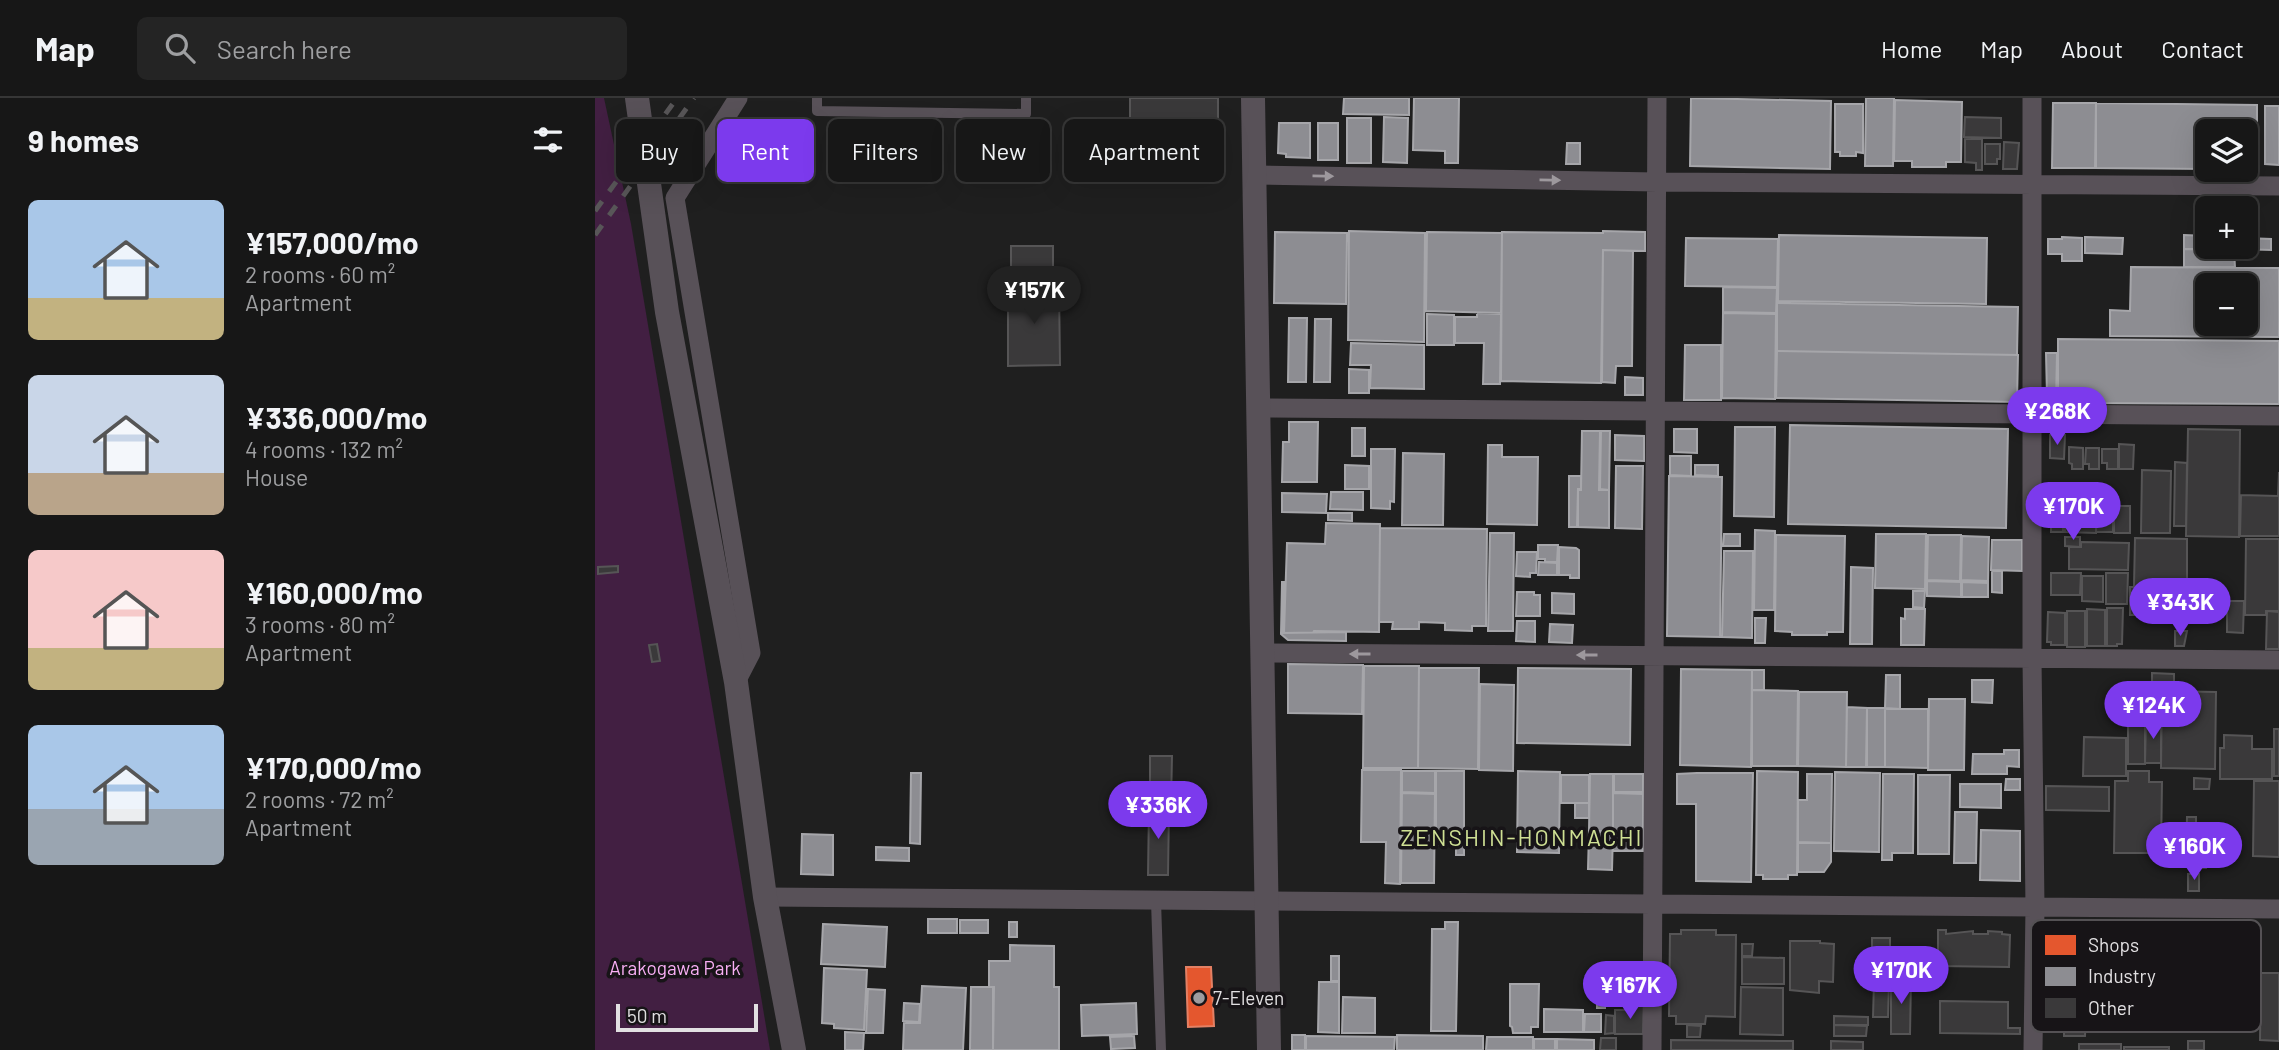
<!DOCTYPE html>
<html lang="en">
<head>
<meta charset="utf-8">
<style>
	body { margin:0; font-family:Barlow,sans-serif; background:#242424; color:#f1f3f6; height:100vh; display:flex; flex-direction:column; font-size:26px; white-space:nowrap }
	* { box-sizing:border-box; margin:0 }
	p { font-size:23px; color:#9e9fa1 }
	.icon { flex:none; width:38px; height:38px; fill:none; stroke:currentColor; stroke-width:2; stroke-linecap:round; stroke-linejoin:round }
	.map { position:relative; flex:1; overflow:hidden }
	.details { display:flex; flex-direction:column; background:#171717; width:595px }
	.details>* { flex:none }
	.top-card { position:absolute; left:21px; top:21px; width:665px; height:63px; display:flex; gap:14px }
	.fabs { position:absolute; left:1600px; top:21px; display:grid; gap:14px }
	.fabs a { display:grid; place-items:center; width:63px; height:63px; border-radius:10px; background:#171717; box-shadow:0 7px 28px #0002,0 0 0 2px #363636; font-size:35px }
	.scale { position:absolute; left:21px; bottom:18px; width:142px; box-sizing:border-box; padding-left:7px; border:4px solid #e2e0e2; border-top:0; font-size:19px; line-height:24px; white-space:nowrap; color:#e2e0e2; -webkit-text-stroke:5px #171417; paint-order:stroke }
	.price { position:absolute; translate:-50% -60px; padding:0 16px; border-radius:24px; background:#7c3aed; color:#fff; font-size:23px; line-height:46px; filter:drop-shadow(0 2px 4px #0008) }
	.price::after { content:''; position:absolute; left:50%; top:42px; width:21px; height:16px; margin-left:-10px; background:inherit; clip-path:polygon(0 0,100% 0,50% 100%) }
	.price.active { background:#222; color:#fff }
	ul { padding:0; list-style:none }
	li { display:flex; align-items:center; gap:21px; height:175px; padding:0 28px }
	li span { display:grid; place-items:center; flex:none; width:196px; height:140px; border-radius:10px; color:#555 }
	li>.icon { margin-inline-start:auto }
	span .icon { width:84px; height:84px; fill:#fffc; stroke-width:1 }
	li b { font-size:30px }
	h2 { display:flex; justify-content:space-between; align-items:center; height:84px; padding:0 28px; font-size:30px }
	.pill { padding:0 24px; border-radius:10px; background:#171717; box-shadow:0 7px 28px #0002,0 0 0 2px #363636; font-size:24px; line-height:63px }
	.pill.active { background:#7c3aed; color:#fff }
	header { display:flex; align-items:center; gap:42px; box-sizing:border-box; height:98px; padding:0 35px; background:#171717; border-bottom:2px solid #363636 }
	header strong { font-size:33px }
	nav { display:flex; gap:38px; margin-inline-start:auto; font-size:24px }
	.search { width:490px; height:63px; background:#242424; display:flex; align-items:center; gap:18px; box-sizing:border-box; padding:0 24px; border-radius:10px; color:#9e9fa1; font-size:26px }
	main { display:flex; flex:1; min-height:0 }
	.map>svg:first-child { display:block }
	.green { fill:#421f42 }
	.shops { fill:#e4572e; stroke:#e38064; stroke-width:2 }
	.industry { fill:#8d8d92; stroke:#a6a6aa; stroke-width:2; fill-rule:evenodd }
	.building { fill:#3a393a; stroke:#565556; stroke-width:2 }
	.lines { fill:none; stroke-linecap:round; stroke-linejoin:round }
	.service { stroke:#585158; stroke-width:10 }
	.minor { stroke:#585158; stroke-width:19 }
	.tertiary { stroke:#585158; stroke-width:24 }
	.rail { stroke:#585658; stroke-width:5; stroke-dasharray:12 12; stroke-linecap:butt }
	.oneway { fill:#9d989d }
	.poi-dot { fill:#9e9c9e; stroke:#171417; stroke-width:2.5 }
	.labels { text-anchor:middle; stroke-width:7; stroke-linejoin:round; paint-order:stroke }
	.park-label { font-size:19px; fill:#f9aff5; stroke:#171417 }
	.poi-label { font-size:19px; fill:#e2e0e2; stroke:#171417; text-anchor:start }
	.quarter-label { font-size:23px; letter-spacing:2px; fill:#cfe094; stroke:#171417 }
	.key { fill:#171417; stroke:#545154; stroke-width:2 }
	.key-label { font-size:19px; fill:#e2e0e2 }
</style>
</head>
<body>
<header>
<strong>Map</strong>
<div class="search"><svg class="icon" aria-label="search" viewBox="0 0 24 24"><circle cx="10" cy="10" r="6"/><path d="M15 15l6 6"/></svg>Search here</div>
<nav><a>Home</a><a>Map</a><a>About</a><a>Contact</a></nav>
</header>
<main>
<section class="details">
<h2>9 homes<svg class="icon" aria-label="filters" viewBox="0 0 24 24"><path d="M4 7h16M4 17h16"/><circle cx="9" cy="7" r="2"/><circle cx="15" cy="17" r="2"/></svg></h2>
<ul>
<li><span style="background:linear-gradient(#a9c7e8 70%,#c2b280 0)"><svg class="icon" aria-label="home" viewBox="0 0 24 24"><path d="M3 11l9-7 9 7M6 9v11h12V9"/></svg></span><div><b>¥157,000/mo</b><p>2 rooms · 60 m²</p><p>Apartment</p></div></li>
<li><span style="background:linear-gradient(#c9d6e8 70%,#b9a48a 0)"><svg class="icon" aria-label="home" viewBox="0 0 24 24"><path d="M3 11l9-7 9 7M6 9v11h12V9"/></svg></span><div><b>¥336,000/mo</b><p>4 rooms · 132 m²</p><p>House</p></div></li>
<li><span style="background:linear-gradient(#f6c9c9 70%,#c2b280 0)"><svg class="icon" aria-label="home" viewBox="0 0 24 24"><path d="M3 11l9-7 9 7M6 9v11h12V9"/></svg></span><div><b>¥160,000/mo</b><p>3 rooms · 80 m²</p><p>Apartment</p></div></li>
<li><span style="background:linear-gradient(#a9c7e8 60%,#9aa5b1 0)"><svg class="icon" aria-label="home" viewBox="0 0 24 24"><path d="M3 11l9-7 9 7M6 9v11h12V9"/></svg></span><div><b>¥170,000/mo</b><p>2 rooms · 72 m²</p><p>Apartment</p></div></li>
</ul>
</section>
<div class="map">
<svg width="1684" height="952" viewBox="0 0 1684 952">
	<rect width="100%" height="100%" fill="#1f1f1f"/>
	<!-- green -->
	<path class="green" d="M0 0H9L36 126 175 952H0Z"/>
	<!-- shops -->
	<path class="shops" d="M591 869H616L619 928 593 929Z"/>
	<!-- industry -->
	<path class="industry" d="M749 0H814V17L748 16Z
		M819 0H864L863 65H850V53L818 52Z
		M1096 0 1236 3 1235 71 1095 68Z
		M1271 0H1299L1298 68H1270Z
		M1300 2 1367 4 1366 64H1351V69H1317V63H1299Z
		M1458 5H1501L1500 70H1457Z
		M1501 5 1662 7V71H1650V33H1612V71L1501 70Z
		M1240 6H1268V55L1261 54V58H1245V54H1240Z
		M1670 8H1684V67L1670 66Z
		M789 19 813 20 812 65 788 64Z
		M752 20H776V65H752Z
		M684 25H715V60L691 59V56L683 55Z
		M723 25H743V62H723Z
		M972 45H985V66H971Z
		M754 133 830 135 829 244 753 242Z
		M1008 133 1050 134V153L1008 152 1006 285 906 283 907 134 1008 135Z
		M680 134 752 135 751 206 679 205Z
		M832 134 907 135 906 215 831 213Z
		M1184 137 1392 140 1391 206 1183 203Z
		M1589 137 1612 138V149H1640V151H1589Z
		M1467 139 1487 140V163H1467V156H1453V141H1467Z
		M1490 139 1528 140 1527 156 1490 155Z
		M1091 140 1183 141 1182 189 1090 188Z
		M1650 140 1676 141V152L1643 151V149H1650Z
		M1589 151 1639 152 1640 169H1589Z
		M1008 152 1038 153 1037 268H1021L1020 285 1007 284Z
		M1536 169 1684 170V239L1515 238V212L1535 213ZM1612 187H1650V226H1612Z
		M1128 189 1182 190 1181 215 1128 214Z
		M1182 205 1423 209 1422 257 1182 253Z
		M882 215 906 216 905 286H888L889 245H860V219H882Z
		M1128 215 1181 216 1180 301 1127 300Z
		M832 216 859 217V247H832Z
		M694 220H712L711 284H693Z
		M720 221H736L735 284H719Z
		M1463 241 1684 243V306L1490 305 1491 301 1463 300Z
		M756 245 829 247V291L775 290 776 267H755Z
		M1090 247H1126V302H1089Z
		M1182 253 1423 257 1422 304 1181 300Z
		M1451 255H1462L1461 304H1456L1452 298Z
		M754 271 774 272V295H754Z
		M1030 279 1048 280V297H1030Z
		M694 324H723L722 384H687L688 344H694Z
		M1195 327 1413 331 1411 430 1193 426Z
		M1140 329H1180L1179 419 1139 418Z
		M757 330H770V358H757Z
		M1079 331H1102V355L1079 354Z
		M987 333H1005L1004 392H1014V430L983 429V392H986Z
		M1006 333H1015L1014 392 1005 391Z
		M1020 337 1049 338V363L1020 362Z
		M893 347H907V359H943L942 427 892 426Z
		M776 351H800L799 404 795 403V411L776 410Z
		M808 355 849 356 848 427H807Z
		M1075 358H1096V378L1075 377Z
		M750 367 774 368V391H750Z
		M1100 367H1123V378L1100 377Z
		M1021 368H1048L1047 431 1020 430Z
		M974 378H986V391H983L982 429H974Z
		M1074 378 1127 379 1125 539 1072 538Z
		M736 394H768V412L735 411Z
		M687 395 732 396 731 415 687 414Z
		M733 415H757V423L733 422Z
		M731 425 785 426 784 534 719 533 718 535H689L692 445 730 446Z
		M785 430 892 431 891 528H877V533L850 532V525L824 524V531H797L798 524H784Z
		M1160 432 1180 433 1179 512H1159Z
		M895 435H919L918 533H893Z
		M1129 436H1145V448H1128Z
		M1281 436H1331L1330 491 1280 490Z
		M1181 437 1250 438 1248 534H1232V537H1197V534L1180 533Z
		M1333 437H1366L1365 483 1332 482Z
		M1367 438 1394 439 1393 483 1366 482Z
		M1397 442H1427V473L1396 472Z
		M943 447H963L962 464H950V461H943Z
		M964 449 981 450 984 452V480H975V477H964Z
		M1129 453H1158L1157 540 1127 539Z
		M922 454H942L941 475H935V479L921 478Z
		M944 464 962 465V477H943Z
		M1256 469 1278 470 1277 546H1255Z
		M1397 473H1407V495L1397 494Z
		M1332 483 1366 484V499L1332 498Z
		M687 484H689L688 535 751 534V543L693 542 686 536Z
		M1367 484 1393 485V499H1367Z
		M1318 493H1330L1329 510 1318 509Z
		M922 494H939V497H945V518H921Z
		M957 495 979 496V516L957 515Z
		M1310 511H1330L1329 547H1306V520L1310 521Z
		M1160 520H1171L1170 545H1160Z
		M922 523H940V544L921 543Z
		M955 526 978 527 977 545 954 544Z
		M693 566 768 567 767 616 693 615Z
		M769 568H824L823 670H768Z
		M824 570H884L883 671 823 670Z
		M923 570 1036 571 1035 647 922 645Z
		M1086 571 1157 572 1156 669 1085 667Z
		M1157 572H1169V592H1157Z
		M1291 577H1305V611L1290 610Z
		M1377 582H1398L1397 605 1377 604Z
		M885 586 919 587 918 673 884 672Z
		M1157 592 1203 593 1202 668H1157Z
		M1204 594H1252L1251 669 1203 668Z
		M1334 601H1370L1369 672H1333Z
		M1252 609 1272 610 1271 669H1251Z
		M1272 610H1290V669H1272Z
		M1290 611H1333V670L1290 669Z
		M1409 652H1424V669L1412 668V676H1377L1378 656H1409Z
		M767 672H806L805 786 790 785 791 744H766Z
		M807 673H840V695L807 694Z
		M841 673H869V757H861V747H841Z
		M923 673 965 674 964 755 922 754Z
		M1162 673 1203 674 1202 777H1193V781H1168V777H1161Z
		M1240 674 1285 675 1284 754 1239 753Z
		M316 675H326L325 746 315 745Z
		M1102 675H1158L1156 784 1101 783V706H1082V676Z
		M995 676H1018V733H994Z
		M1019 676H1048V694H1019Z
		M1212 676H1237L1236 745 1203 744V702H1212Z
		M1288 676H1319L1318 755H1297V762H1287Z
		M966 677H994V705H966Z
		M1323 677H1355L1354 756H1323Z
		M1411 681H1425V692H1410Z
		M1365 686H1406V710L1365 709Z
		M807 695 840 696 839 785H806Z
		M1018 695 1048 696V753H1018Z
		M980 705H994V720H980Z
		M1360 714H1382L1381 765H1359Z
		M1386 732 1425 733V783L1385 782Z
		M994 734H1018L1017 772 993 771Z
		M207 736 238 737V777L206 776Z
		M1203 745H1236V764L1229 774H1203Z
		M281 749 314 750V763L281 762Z
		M333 821H362V835H333Z
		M365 822H393V835H365Z
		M414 824H422V839H414Z
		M850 824H863L861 933H836L837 831H850Z
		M228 826 292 829 290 869 226 866Z
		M415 847 459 848V889H464V952H398L399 889H394V863H415Z
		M736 858H744V883H736Z
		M229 870 272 872 269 932 239 930V926L227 925Z
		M724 884H744V935L723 934Z
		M915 886H944L943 929H936V935H918L917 929 915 928Z
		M327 888 371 890 368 952H308L309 925H325Z
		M376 889H398V952H375Z
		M273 891 290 892 288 935H271Z
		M1002 894H1010V910H1002Z
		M748 899 780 900V935H747Z
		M309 905 325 906 324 924 308 923Z
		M541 905 542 936 487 938 486 907Z
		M949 911 988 912V934H949Z
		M990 916H1006V934H989Z
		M250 934 269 935 268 952H250Z
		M697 937H710V952H697Z
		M802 937 888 938V952H802Z
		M539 938 540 950 516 951 515 939Z
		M711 938 800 939 799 952H711Z
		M892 939H938V952H891Z
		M939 941H960V952H939Z
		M962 941 999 942V952H962Z"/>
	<!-- building -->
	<path class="building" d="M535 0H623V39H535Z
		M1370 19 1406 20V40L1369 39Z
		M93 26 104 33 91 53 81 46Z
		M1370 41H1387V72H1381V65L1370 64Z
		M1409 44 1424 45 1422 71H1408Z
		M1390 46H1405V61H1402V66H1390Z
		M416 148H458V183H416Z
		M413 189H464L465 267 413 268Z
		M1593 331 1645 332 1644 439 1591 438Z
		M1455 337H1470L1469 361 1455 360Z
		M1524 346 1539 347 1538 371H1524Z
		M1474 349 1488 350V371H1477V366L1474 365Z
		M1491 350H1504V371H1494V366H1490Z
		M1507 351H1523V371H1512V365H1507Z
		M1580 364 1592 365 1591 428H1579Z
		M1547 372 1576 373 1575 435H1546Z
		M1684 374V438H1645L1646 397 1683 398Z
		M1456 405H1468V434H1456Z
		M1470 405 1501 406V435L1470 434Z
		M1502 406H1518V434H1501Z
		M1519 408H1535V435H1519Z
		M1470 439H1485V449L1470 448Z
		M1540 440 1592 441V489L1539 488Z
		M1651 441H1684V513H1671V517H1650Z
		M1486 444 1534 445 1533 472 1474 471V449H1486Z
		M23 468V474L3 476V469Z
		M1456 475H1486L1485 497H1456Z
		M1511 475H1533L1532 506H1511Z
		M1487 478H1508V504L1487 503Z
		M1535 489H1547V517H1535Z
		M1632 503H1649L1648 535 1632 534Z
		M1512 510H1528L1527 546H1522V548H1512Z
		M1492 511 1510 512V548H1492Z
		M1472 513H1490V549H1472Z
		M1672 513 1684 514V551H1671Z
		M1453 514 1470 515V547H1456V544H1452Z
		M1580 533H1592L1589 548H1580Z
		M62 546 65 563 57 564 54 547Z
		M1557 575 1579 576V591L1557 590Z
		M1567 593 1621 594 1620 671 1566 670Z
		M1531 606H1541V625H1531Z
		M1551 621H1566V665H1550Z
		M1533 626H1550V666H1533Z
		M1679 631H1684V678H1679Z
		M1629 637 1657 638V651H1677V681H1625V650H1629Z
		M1489 639 1531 640V678H1488Z
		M555 658H577L576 706H555Z
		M1533 673H1554V684H1567L1566 755H1519L1520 683H1533Z
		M1599 680 1615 681 1614 691H1599Z
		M1659 683H1684V759L1658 758Z
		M1451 688 1514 689V713L1451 712Z
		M554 709 574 710 573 777H553Z
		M1592 719H1601V727L1621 728V768L1611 765V770H1597V762H1591Z
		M1593 776H1604V793H1593Z
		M1086 832H1121V837H1141L1140 919 1111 918 1110 926H1081V918H1074L1075 836H1086Z
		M1343 832H1351V836L1378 833V836H1393V833L1407 834V836L1415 837 1414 869 1343 868Z
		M1277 840H1295V874H1277Z
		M1195 843H1225V845L1239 846 1238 884 1224 883V895L1195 892Z
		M1147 846H1158L1157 858H1147Z
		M1297 855 1316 856V880H1296Z
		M1147 859 1189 860V886H1147Z
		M1015 868H1032V874L1043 875V880H1048V901L1015 900Z
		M1666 875H1684V943L1665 942Z
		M1296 881H1316L1315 936H1296Z
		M1279 884H1294L1293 919H1278Z
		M1146 889 1188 890V937L1145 936Z
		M1345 903 1413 904V930H1425V936L1345 935Z
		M1032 908H1049L1048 936H1020V912H1032Z
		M1469 915 1491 916 1490 938H1469Z
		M1011 917 1019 918V935L1010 936Z
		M1239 918 1273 919V927H1239Z
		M1092 927 1106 928 1105 939H1092Z
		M1239 927 1272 928 1271 938H1239Z
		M1006 940H1021V952H1005Z
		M1076 942 1198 943V952H1076Z
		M1236 943 1268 944V952H1236Z
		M1593 943H1609V952H1593Z
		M1484 946H1526V952H1484Z
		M1529 949H1574V952H1529Z"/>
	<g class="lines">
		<!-- service -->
		<path class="service" d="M222 0V13L431 16V0
			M561 803 566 952"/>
		<!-- minor -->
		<path class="minor" d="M1437 0V561L1440 809 1438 952
			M659 77 1062 84 1684 88
			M663 310 1684 318
			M666 555 1684 562
			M141 584 156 555 80 100 143 0
			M170 799 1684 811
			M1057 952 1062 0"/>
		<!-- tertiary -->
		<path class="tertiary" d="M42 0 72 214 141 584 170 799 199 952
			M658 0 674 952"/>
		<!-- rail -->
		<path class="rail" d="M0 113 82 0
			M0 137 99 0"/>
	</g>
	<!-- one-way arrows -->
	<defs><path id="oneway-solid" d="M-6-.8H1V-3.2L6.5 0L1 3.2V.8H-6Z" transform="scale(1.75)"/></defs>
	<g class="oneway">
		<use href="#oneway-solid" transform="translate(728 78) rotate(1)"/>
		<use href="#oneway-solid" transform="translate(955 82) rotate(1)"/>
		<use href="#oneway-solid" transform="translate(765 556) rotate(-180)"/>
		<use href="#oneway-solid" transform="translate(992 557) rotate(-180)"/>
	</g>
	<!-- markers -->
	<circle class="poi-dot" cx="604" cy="900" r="7"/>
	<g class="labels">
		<!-- park labels -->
		<g class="park-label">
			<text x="80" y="877">Arakogawa Park</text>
		</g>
		<!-- poi labels -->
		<g class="poi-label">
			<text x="618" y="907">7-Eleven</text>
		</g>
		<!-- quarter labels -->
		<g class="quarter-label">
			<text x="927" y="748">ZENSHIN-HONMACHI</text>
		</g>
	</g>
	<!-- legend -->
	<rect x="1436" y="822" width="230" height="112" rx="10" class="key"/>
	<rect x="1450" y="837" width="31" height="20" fill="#e4572e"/>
	<rect x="1450" y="869" width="31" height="19" fill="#8d8d92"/>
	<rect x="1450" y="900" width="31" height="20" fill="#3a393a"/>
	<g class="key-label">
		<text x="1493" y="854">Shops</text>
		<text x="1493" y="885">Industry</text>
		<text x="1493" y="917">Other</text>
	</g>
</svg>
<div class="fabs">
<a><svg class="icon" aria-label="layers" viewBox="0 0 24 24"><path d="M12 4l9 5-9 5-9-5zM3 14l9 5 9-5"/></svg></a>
<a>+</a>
<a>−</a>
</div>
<div class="scale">50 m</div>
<b class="price active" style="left:439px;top:228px">¥157K</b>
<b class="price" style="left:1462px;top:349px">¥268K</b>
<b class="price" style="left:1478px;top:444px">¥170K</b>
<b class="price" style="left:1585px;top:540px">¥343K</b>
<b class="price" style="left:1558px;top:643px">¥124K</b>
<b class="price" style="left:563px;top:743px">¥336K</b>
<b class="price" style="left:1599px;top:784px">¥160K</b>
<b class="price" style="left:1306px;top:908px">¥170K</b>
<b class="price" style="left:1035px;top:923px">¥167K</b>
<div class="top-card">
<a class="pill">Buy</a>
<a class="pill active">Rent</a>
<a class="pill">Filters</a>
<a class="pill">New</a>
<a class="pill">Apartment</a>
</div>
</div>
</main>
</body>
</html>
